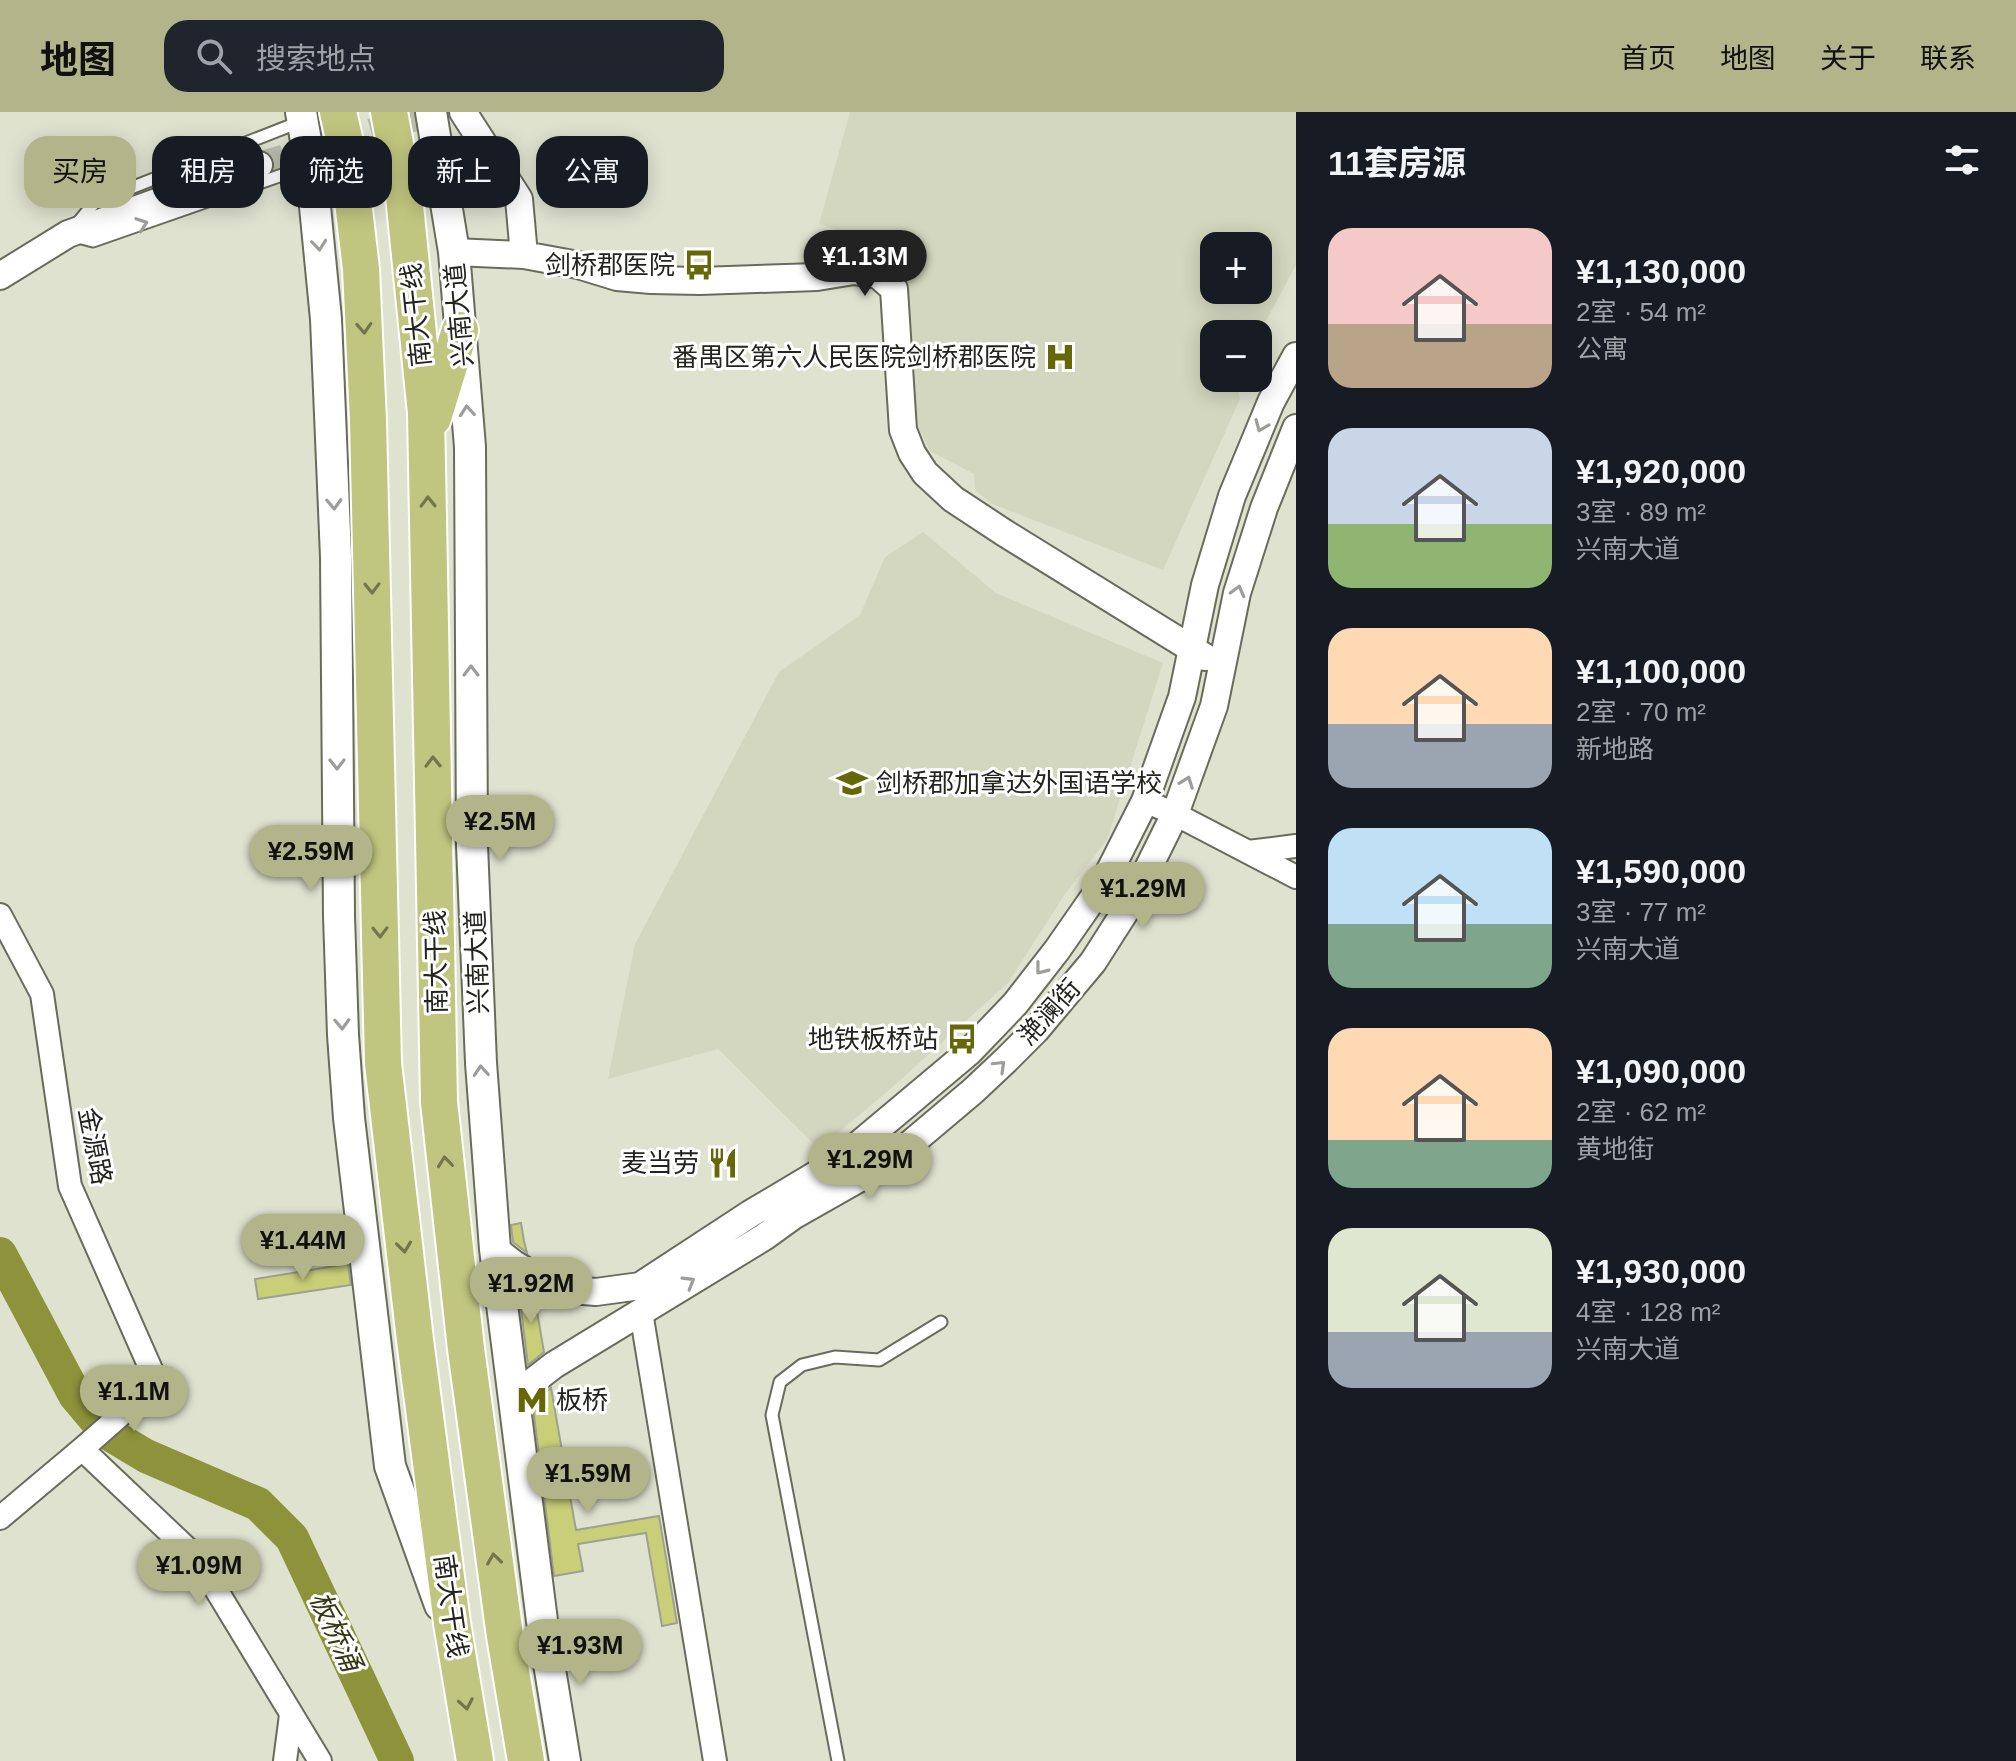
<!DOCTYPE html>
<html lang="zh">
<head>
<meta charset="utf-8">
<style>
	body { margin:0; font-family:Arial,"Noto Sans SC",sans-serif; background:#20242c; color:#f1f3f6; height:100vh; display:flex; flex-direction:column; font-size:30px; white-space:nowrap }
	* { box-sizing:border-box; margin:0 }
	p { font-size:26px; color:#9ea1a6 }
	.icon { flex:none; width:44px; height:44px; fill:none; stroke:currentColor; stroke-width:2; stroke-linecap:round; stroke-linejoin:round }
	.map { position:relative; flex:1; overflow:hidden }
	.side { display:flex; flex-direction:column; background:#171b24; width:720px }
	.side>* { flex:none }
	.hud { position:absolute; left:24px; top:24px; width:760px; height:72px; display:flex; gap:16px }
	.buttons { position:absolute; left:1200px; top:120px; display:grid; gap:16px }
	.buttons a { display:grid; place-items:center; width:72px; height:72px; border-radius:16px; background:#171b24; box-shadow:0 4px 20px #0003; font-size:40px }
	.price { position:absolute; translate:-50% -68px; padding:0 18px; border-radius:28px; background:#b2b48a; color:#111; font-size:26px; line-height:52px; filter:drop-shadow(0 2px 4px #0008) }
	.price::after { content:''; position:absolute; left:50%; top:48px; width:24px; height:18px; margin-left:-12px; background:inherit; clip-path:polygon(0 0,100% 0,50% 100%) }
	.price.active { background:#222; color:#fff }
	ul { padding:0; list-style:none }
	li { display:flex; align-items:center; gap:24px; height:200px; padding:0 32px }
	li span { display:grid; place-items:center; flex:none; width:224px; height:160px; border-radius:24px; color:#555 }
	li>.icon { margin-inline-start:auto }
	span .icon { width:96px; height:96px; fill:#fffc; stroke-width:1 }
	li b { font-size:34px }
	h2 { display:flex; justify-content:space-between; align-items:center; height:96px; padding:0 32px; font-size:34px }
	.pill { padding:0 28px; border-radius:24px; background:#171b24; box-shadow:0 4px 20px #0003; font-size:28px; line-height:72px }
	.pill.active { background:#b2b48a; color:#111 }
	header { display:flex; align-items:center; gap:48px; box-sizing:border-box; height:112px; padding:0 40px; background:#b2b48a; color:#111 }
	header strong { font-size:38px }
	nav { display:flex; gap:44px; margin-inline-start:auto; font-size:28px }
	.search { width:560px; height:72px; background:#20242c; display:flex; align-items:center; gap:20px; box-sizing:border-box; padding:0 28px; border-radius:24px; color:#9ea1a6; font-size:30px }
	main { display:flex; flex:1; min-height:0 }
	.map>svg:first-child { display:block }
	.built { fill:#d4d7bf; fill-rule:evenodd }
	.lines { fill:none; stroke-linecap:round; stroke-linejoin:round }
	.river { stroke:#8d933a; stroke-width:34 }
	.building { fill:#c8cf77; stroke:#9fa190; stroke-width:2 }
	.tertiary-tunnel { stroke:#babcac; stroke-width:26; stroke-dasharray:26 13; stroke-linecap:butt }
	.service-casing { stroke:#696b5b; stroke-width:15 }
	.minor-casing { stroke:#696b5b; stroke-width:26 }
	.tertiary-casing { stroke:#696b5b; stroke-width:30 }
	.secondary-casing { stroke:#696b5b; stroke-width:34 }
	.trunk-casing { stroke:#fff; stroke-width:40 }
	.service { stroke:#fff; stroke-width:11 }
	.minor { stroke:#fff; stroke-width:22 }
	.tertiary { stroke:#fff; stroke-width:26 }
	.secondary { stroke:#fff; stroke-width:30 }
	.trunk { stroke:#c0c67f; stroke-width:36 }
	.oneway { stroke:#9c9c9a }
	.oneway2 { stroke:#72754e }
	.labels { text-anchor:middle; stroke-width:6; stroke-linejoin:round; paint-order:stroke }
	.poi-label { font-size:26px; fill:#23241e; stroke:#fff; text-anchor:end }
	.street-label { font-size:26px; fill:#23241e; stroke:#fff }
	.water-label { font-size:28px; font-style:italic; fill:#363913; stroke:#fff }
</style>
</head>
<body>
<header>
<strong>地图</strong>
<div class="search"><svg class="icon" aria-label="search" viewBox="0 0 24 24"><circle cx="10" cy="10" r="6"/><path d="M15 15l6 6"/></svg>搜索地点</div>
<nav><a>首页</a><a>地图</a><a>关于</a><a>联系</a></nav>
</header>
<main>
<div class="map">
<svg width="1296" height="1649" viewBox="0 0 1296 1649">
	<rect width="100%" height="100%" fill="#e0e2d0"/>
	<!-- built -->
	<path class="built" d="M850 0H1296V153L1258 224V222H1214V266H1236L1240 287 1163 458 992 392 975 378 974 362 930 339 914 307 900 210 907 143 819 112ZM1214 134H1258V178H1214Z
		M923 420 996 481 1163 551 1107 728 1065 782 1008 871 895 973 819 1037 718 937 608 967 635 832 779 560 860 503 885 445Z"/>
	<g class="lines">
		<!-- river -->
		<path class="river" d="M0 1142 75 1283 106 1320 146 1344 258 1392 292 1426 397 1649"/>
	</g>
	<!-- building -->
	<path class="building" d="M521 1111 524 1129 527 1141 513 1130 511 1113Z
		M348 1152 351 1173 258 1187 255 1167Z
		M518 1173 534 1182 544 1240 528 1253Z
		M551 1276 576 1418 659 1404 677 1511 662 1514 646 1421 578 1432 583 1459 554 1464 533 1295 543 1282Z"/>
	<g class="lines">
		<!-- tertiary-tunnel -->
		<path class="tertiary-tunnel" d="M259 53 436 0"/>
		<!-- service casing -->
		<g class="service-casing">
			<path id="service" d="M77 112 95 90 302 9
				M78 125 93 129 282 63 310 64
				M838 1649 772 1303 780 1270 802 1253 835 1245 879 1248 941 1210"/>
		</g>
		<!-- minor casing -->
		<g class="minor-casing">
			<path id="minor" d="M1145 689 1175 702 1296 765
				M1248 740 1296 734
				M0 803 42 882 70 1074 157 1271 82 1337 0 1406
				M641 1200 715 1649
				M82 1337 197 1446 320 1649
				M285 1649 291 1603"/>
		</g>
		<!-- tertiary casing -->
		<g class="tertiary-casing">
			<path id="tertiary" d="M463 0 519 87 524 143 578 153 617 165 651 168 700 169 817 165 854 159 878 163 894 177 903 318 912 341 925 361 953 387 1003 420 1205 545
				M454 140 524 143
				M0 164 68 122 259 53
				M495 1137 514 1152 543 1169 571 1178 596 1180 640 1174 750 1102 839 1049 969 940 1015 892 1057 838 1103 772 1145 689 1182 585 1205 473 1232 384 1271 290 1296 244
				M515 1296 522 1282 532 1270 554 1253 764 1125 793 1104 890 1049 973 979 1006 948 1036 918 1093 850 1132 789 1175 702 1214 594 1237 481 1264 396 1296 316"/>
		</g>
		<!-- secondary casing -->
		<g class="secondary-casing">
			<path id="secondary" d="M301 0 312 64 326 207 336 445 339 804 343 923 349 1006 390 1354 440 1493
				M431 0 454 140 470 335 472 733 481 951 495 1137 542 1509 565 1649"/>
		</g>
		<!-- trunk casing -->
		<g class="trunk-casing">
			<path id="trunk" d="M338 0 347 39 361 157 368 309 383 951 415 1228 452 1511 475 1649
				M389 0 403 74 426 301 439 990 466 1237 505 1524 526 1649
				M433 306 460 218"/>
		</g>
		<!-- service -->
		<use href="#service" class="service"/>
		<!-- minor -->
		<use href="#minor" class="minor"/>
		<!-- tertiary -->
		<use href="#tertiary" class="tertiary"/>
		<!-- secondary -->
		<use href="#secondary" class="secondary"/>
		<!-- trunk -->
		<use href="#trunk" class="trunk"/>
	</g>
	<!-- one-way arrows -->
	<defs><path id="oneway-chevron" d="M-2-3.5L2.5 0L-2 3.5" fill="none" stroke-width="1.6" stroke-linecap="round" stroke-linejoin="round" transform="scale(2)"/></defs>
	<g class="oneway">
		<use href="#oneway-chevron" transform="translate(142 112) rotate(-19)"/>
		<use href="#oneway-chevron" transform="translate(319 133) rotate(84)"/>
		<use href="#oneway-chevron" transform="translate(467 299) rotate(-95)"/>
		<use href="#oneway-chevron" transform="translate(1261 314) rotate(112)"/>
		<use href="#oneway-chevron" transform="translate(334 392) rotate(88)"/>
		<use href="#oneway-chevron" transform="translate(1238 479) rotate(-75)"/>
		<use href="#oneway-chevron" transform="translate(471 559) rotate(-90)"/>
		<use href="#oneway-chevron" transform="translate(337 652) rotate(90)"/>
		<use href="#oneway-chevron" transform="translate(1187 670) rotate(-70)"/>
		<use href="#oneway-chevron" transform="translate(1041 857) rotate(128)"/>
		<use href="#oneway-chevron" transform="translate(342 912) rotate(88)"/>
		<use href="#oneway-chevron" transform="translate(1000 954) rotate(-44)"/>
		<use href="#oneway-chevron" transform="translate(481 959) rotate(-94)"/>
		<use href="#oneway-chevron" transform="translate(689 1170) rotate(-31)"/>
	</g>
	<g class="oneway2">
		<use href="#oneway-chevron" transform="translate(364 216) rotate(87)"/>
		<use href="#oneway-chevron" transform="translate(428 390) rotate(-91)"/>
		<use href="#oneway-chevron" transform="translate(372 476) rotate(89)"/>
		<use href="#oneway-chevron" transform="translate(433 650) rotate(-91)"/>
		<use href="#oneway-chevron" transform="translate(380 820) rotate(89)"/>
		<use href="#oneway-chevron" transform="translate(445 1050) rotate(-96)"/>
		<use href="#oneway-chevron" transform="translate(404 1135) rotate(83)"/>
		<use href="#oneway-chevron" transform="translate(494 1447) rotate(-98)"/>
		<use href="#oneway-chevron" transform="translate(466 1592) rotate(80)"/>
	</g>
	<!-- icons -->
	<defs>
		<g id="bus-bare" transform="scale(2.4)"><path d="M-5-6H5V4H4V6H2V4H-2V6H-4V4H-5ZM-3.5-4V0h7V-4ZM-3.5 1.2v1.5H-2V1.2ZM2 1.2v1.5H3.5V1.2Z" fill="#646807" stroke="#fff" stroke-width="2.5" paint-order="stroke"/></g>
		<g id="hospital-bare" transform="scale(2.4)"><path d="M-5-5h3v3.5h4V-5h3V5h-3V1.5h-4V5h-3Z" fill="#646807" stroke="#fff" stroke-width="2.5" paint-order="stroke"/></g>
		<g id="school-bare" transform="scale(2.4)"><path d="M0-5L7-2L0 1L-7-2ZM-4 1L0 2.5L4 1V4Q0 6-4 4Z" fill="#646807" stroke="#fff" stroke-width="2.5" paint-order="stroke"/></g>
		<g id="restaurant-bare" transform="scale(2.4)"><path d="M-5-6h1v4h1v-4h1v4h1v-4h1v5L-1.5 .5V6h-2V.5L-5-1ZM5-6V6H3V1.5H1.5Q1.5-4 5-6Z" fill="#646807" stroke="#fff" stroke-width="2.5" paint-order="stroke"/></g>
		<g id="metro-bare" transform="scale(2.4)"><path d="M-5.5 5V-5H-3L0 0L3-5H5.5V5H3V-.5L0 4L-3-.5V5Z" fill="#646807" stroke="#fff" stroke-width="2.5" paint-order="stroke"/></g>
	</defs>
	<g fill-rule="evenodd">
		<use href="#bus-bare" x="699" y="153"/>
		<use href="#hospital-bare" x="1060" y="245"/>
		<use href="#school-bare" x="852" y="671"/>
		<use href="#bus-bare" x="962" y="927"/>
		<use href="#restaurant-bare" x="723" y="1051"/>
		<use href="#metro-bare" x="532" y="1288"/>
	</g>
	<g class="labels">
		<!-- poi labels -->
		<g class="poi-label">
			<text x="675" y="162">剑桥郡医院</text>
			<text x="1036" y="254">番禺区第六人民医院剑桥郡医院</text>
			<text x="876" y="680" text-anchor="start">剑桥郡加拿达外国语学校</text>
			<text x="938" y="936">地铁板桥站</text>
			<text x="699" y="1060">麦当劳</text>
			<text x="556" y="1297" text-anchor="start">板桥</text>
		</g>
		<!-- street labels -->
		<g class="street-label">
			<text transform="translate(416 203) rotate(-96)" y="9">南大干线</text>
			<text transform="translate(459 203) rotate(-95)" y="9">兴南大道</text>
			<text transform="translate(436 850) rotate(-91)" y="9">南大干线</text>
			<text transform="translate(477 850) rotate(-92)" y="9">兴南大道</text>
			<text transform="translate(1049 900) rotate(-48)" y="9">滟澜街</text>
			<text transform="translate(95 1034) rotate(79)" y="9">金源路</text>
			<text transform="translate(451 1494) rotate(82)" y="9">南大干线</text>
		</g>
		<!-- water labels -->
		<g class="water-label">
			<text transform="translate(336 1519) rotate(65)" y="10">板桥涌</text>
		</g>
	</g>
</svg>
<div class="buttons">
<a>+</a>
<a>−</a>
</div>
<b class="price active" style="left:865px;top:186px">¥1.13M</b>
<b class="price" style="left:500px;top:751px">¥2.5M</b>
<b class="price" style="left:311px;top:781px">¥2.59M</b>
<b class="price" style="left:1143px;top:818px">¥1.29M</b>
<b class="price" style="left:870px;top:1089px">¥1.29M</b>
<b class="price" style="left:303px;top:1170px">¥1.44M</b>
<b class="price" style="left:531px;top:1213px">¥1.92M</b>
<b class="price" style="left:134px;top:1321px">¥1.1M</b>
<b class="price" style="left:588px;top:1403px">¥1.59M</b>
<b class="price" style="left:199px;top:1495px">¥1.09M</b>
<b class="price" style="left:580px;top:1575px">¥1.93M</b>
<div class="hud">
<a class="pill active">买房</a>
<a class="pill">租房</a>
<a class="pill">筛选</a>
<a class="pill">新上</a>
<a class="pill">公寓</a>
</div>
</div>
<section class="side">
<h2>11套房源<svg class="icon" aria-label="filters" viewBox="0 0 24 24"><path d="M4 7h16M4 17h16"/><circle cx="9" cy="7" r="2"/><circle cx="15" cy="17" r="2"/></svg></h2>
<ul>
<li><span style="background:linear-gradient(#f6c9c9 60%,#b9a48a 0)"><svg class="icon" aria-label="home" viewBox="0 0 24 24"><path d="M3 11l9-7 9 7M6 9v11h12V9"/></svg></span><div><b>¥1,130,000</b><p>2室 · 54 m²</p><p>公寓</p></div></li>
<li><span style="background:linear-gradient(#c9d6e8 60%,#8fb573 0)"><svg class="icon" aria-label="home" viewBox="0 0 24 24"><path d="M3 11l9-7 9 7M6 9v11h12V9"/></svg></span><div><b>¥1,920,000</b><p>3室 · 89 m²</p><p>兴南大道</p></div></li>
<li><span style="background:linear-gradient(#ffd9b3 60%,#9aa5b1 0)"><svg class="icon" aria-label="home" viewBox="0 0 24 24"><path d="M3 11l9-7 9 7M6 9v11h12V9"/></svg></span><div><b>¥1,100,000</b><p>2室 · 70 m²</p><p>新地路</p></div></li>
<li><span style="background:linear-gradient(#bfe0f5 60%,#7fa58c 0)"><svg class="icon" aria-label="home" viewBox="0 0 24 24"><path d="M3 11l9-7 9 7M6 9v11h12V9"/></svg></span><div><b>¥1,590,000</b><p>3室 · 77 m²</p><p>兴南大道</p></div></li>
<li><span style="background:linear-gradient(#ffd9b3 70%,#7fa58c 0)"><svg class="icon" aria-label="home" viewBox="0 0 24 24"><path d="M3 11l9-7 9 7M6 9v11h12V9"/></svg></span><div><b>¥1,090,000</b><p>2室 · 62 m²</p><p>黄地街</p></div></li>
<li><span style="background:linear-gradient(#dfe7d0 65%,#9aa5b1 0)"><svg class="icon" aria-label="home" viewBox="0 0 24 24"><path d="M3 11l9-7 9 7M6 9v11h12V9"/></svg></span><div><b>¥1,930,000</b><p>4室 · 128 m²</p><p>兴南大道</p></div></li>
</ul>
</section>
</main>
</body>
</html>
